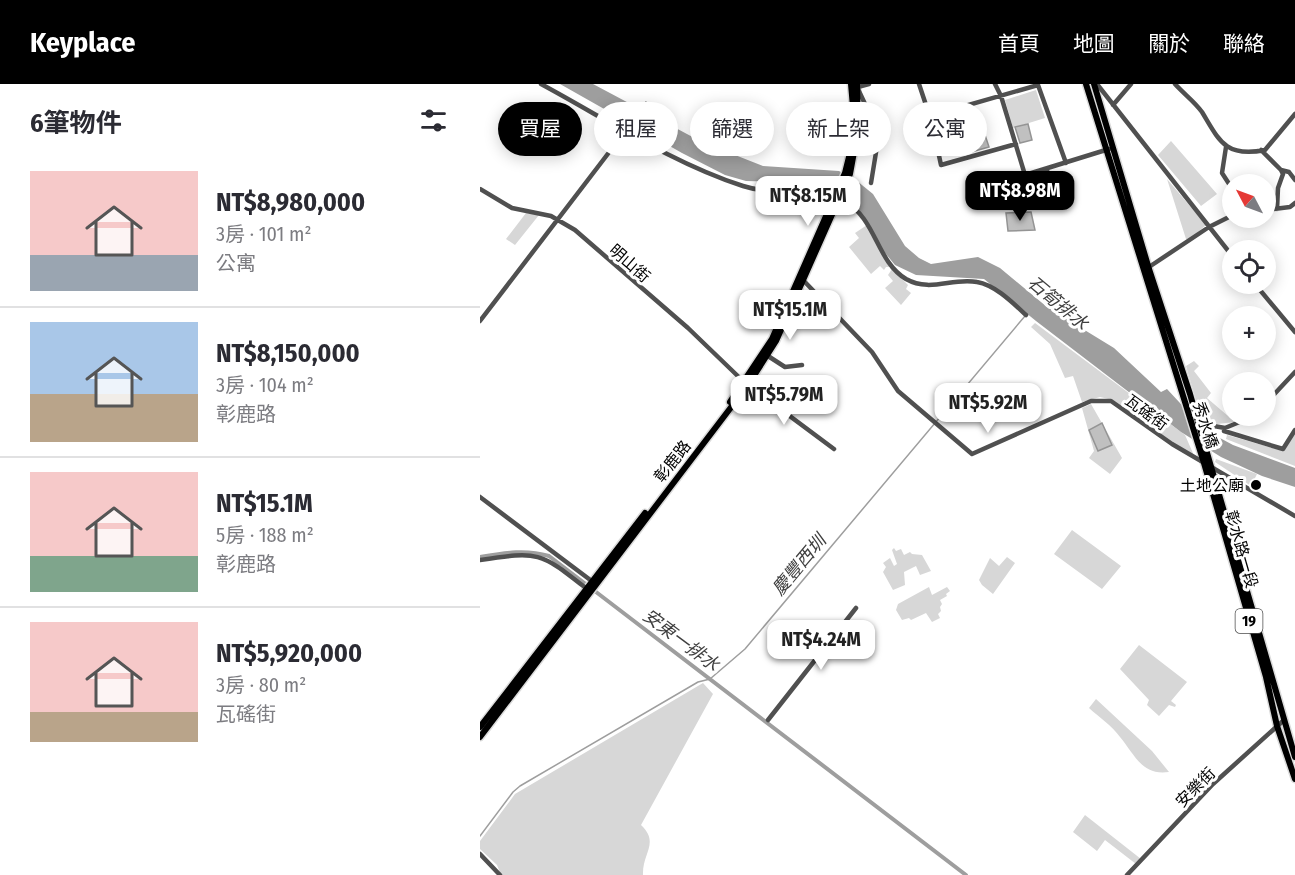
<!DOCTYPE html>
<html lang="zh-TW">
<head>
<meta charset="utf-8">
<style>
	body { margin:0; font-family:"Fira Sans Condensed","Noto Sans TC",sans-serif; background:#f7f7f7; color:#2b2b33; height:100vh; display:flex; flex-direction:column; font-size:22px; white-space:nowrap }
	* { box-sizing:border-box; margin:0 }
	p { font-size:20px; color:#7c7c81 }
	.icon { flex:none; width:33px; height:33px; fill:none; stroke:currentColor; stroke-width:2; stroke-linecap:round; stroke-linejoin:round }
	.map { position:relative; flex:1; overflow:hidden }
	.panel { display:flex; flex-direction:column; background:#fff; width:480px }
	.panel>* { flex:none }
	.guide { position:absolute; left:18px; top:18px; width:570px; height:54px; display:flex; gap:12px }
	.needle { width:39px; rotate:311deg }
	.tools { position:absolute; left:742px; top:90px; display:grid; gap:12px }
	.tools a { display:grid; place-items:center; width:54px; height:54px; border-radius:50%; background:#fff; box-shadow:0 3px 15px #0003; font-size:30px }
	.price { position:absolute; translate:-50% -51px; padding:0 14px; border-radius:12px; background:#fff; color:#222; font-size:20px; line-height:39px; filter:drop-shadow(0 2px 3px #0008) }
	.price::after { content:''; position:absolute; left:50%; top:36px; width:18px; height:14px; margin-left:-9px; background:inherit; clip-path:polygon(0 0,100% 0,50% 100%) }
	.price.active { background:#000; color:#fff }
	ul { padding:0; list-style:none }
	li { display:flex; align-items:center; gap:18px; height:150px; padding:0 30px }
	li+li { border-top:2px solid #e1e1e2 }
	li span { display:grid; place-items:center; flex:none; width:168px; height:120px; border-radius:0px; color:#555 }
	li>.icon { margin-inline-start:auto }
	span .icon { width:72px; height:72px; fill:#fffc; stroke-width:1 }
	li b { font-size:26px }
	h2 { display:flex; justify-content:space-between; align-items:center; height:72px; padding:0 30px; font-size:26px }
	.chip { padding:0 21px; border-radius:27px; background:#fff; box-shadow:0 3px 15px #0003; font-size:21px; line-height:54px }
	.chip.active { background:#000; color:#fff }
	header { display:flex; align-items:center; gap:36px; box-sizing:border-box; height:84px; padding:0 30px; background:#000; color:#fff }
	header strong { font-size:28px }
	nav { display:flex; gap:33px; margin-inline-start:auto; font-size:21px }
	main { display:flex; flex:1; min-height:0 }
	.map>svg:first-child { display:block }
	.green { fill:#d7d7d7 }
	.water { fill:#9e9e9e }
	.lines { fill:none; stroke-linecap:round; stroke-linejoin:round }
	.stream { stroke:#9e9e9e; stroke-width:1.5 }
	.canal { stroke:#9e9e9e; stroke-width:4 }
	.building { fill:#c0c0c0; stroke:#949494; stroke-width:1.5 }
	.major-casing { stroke:#dbdbdb; stroke-width:9 }
	.minor { stroke:#505050; stroke-width:4.5 }
	.major { stroke:#000; stroke-width:6 }
	.poi-dot { fill:#000; stroke:#fff; stroke-width:2 }
	.labels { text-anchor:middle; stroke-width:6; stroke-linejoin:round; paint-order:stroke }
	.shield { fill:#fff; stroke:#4c4c4c; stroke-width:1.5 }
	.shield-label { font-size:15px; font-weight:bold; fill:#000 }
	.street-label { font-size:16px; fill:#000; stroke:#fff }
	.poi-label { font-size:16px; fill:#000; stroke:#fff; text-anchor:end }
	.water-label { font-size:18px; font-style:italic; fill:#3f3f3f; stroke:#fff }
</style>
</head>
<body>
<header>
<strong>Keyplace</strong>
<nav><a>首頁</a><a>地圖</a><a>關於</a><a>聯絡</a></nav>
</header>
<main>
<section class="panel">
<h2>6筆物件<svg class="icon" aria-label="filters" viewBox="0 0 24 24"><path d="M4 7h16M4 17h16"/><circle cx="9" cy="7" r="2"/><circle cx="15" cy="17" r="2"/></svg></h2>
<ul>
<li><span style="background:linear-gradient(#f6c9c9 70%,#9aa5b1 0)"><svg class="icon" aria-label="home" viewBox="0 0 24 24"><path d="M3 11l9-7 9 7M6 9v11h12V9"/></svg></span><div><b>NT$8,980,000</b><p>3房 · 101 m²</p><p>公寓</p></div></li>
<li><span style="background:linear-gradient(#a9c7e8 60%,#b9a48a 0)"><svg class="icon" aria-label="home" viewBox="0 0 24 24"><path d="M3 11l9-7 9 7M6 9v11h12V9"/></svg></span><div><b>NT$8,150,000</b><p>3房 · 104 m²</p><p>彰鹿路</p></div></li>
<li><span style="background:linear-gradient(#f6c9c9 70%,#7fa58c 0)"><svg class="icon" aria-label="home" viewBox="0 0 24 24"><path d="M3 11l9-7 9 7M6 9v11h12V9"/></svg></span><div><b>NT$15.1M</b><p>5房 · 188 m²</p><p>彰鹿路</p></div></li>
<li><span style="background:linear-gradient(#f6c9c9 75%,#b9a48a 0)"><svg class="icon" aria-label="home" viewBox="0 0 24 24"><path d="M3 11l9-7 9 7M6 9v11h12V9"/></svg></span><div><b>NT$5,920,000</b><p>3房 · 80 m²</p><p>瓦磘街</p></div></li>
</ul>
</section>
<div class="map">
<svg width="815" height="791" viewBox="0 0 815 791">
	<rect width="100%" height="100%" fill="#fff"/>
	<!-- green -->
	<path class="green" d="M556 6 565 34 533 44 525 16Z
		M691 57 737 110 721 122 678 71Z
		M687 95 726 141 709 156 706 155Z
		M46 129 59 131 35 161 26 155Z
		M387 141 411 183H406L404 186 400 182 391 190 369 163 379 154 375 149Z
		M412 185 428 201 426 205 431 209 421 221 405 204 413 197 408 191Z
		M555 239 705 351 716 376 633 316 620 313 602 318 593 292 585 294 570 260 551 243Z
		M714 277 719 282 714 287 731 309 727 314 755 338 737 340 718 338 714 323 717 320 706 282Z
		M611 320 642 374 630 390 609 374 614 367 602 324Z
		M815 348V382L746 355 747 351 803 367Z
		M736 375 777 390 771 402 735 378Z
		M592 446 641 482 622 505 574 470Z
		M414 464 416 467 421 465 424 471 430 468 432 470 442 471 451 487 440 491 436 482 424 488 425 501 413 506 403 488 406 483 403 479 410 474 414 482 417 480 412 466Z
		M527 473 535 479 513 510 502 501 499 496 510 474 519 482Z
		M449 503 452 511 467 503 470 507 466 510 467 512 460 516 462 520 460 523 461 527 458 530 460 534 452 538 446 529 431 536 429 534 422 536 416 526 418 520Z
		M659 561 707 598 691 617 696 621 695 623 689 621 679 632 667 621 669 616 640 585Z
		M223 599 233 610 161 741C180 759 162 769 163 791H21L17 781 0 765V757L35 710Z
		M616 615 672 667 689 688C662 692 655 671 640 653 632 642 619 633 609 624Z
		M605 731 661 775 656 780 625 756 617 767 593 748Z"/>
	<!-- water -->
	<path class="water" d="M80 0H113L222 58 283 82 359 87 377 97 393 110 425 162 439 174 451 180 498 173 520 184 567 223 634 264 681 308 687 305 725 346 753 361 815 384V403L782 392 741 373 701 348 556 237 504 195 436 191 415 181 397 159 372 113 310 98 266 97 245 91 202 69Z"/>
	<g class="lines">
		<!-- stream -->
		<path class="stream" d="M0 752 33 708 40 702 218 598 230 595 265 565 545 232"/>
		<!-- canal -->
		<path class="canal" d="M0 473C24 469 45 465 69 472L486 791"/>
	</g>
	<!-- building -->
	<path class="building" d="M548 40 552 56 540 59 535 43Z
		M503 45 509 63 491 68 486 51Z
		M551 128 555 146 528 147 526 129Z
		M622 339 632 361 618 367 609 346Z"/>
	<g class="lines">
		<!-- major casing -->
		<g class="major-casing">
			<path id="major" d="M606 0 724 379 786 593 797 642 815 695
				M614 0 669 185 710 310 815 673
				M250 318 292 255 365 89 372 61 374 34 371 0
				M0 643 165 429
				M0 653 268 301 296 257 370 90 378 46 377 0"/>
		</g>
		<!-- minor -->
		<path class="minor" d="M61 0C126 35 192 79 263 102 296 113 334 101 365 118 396 134 396 177 426 195 451 209 472 193 497 198 515 201 532 218 546 231
			M439 0 452 39 461 81 536 60
			M515 0 521 12 545 91 629 65
			M617 0 753 173
			M695 0C703 9 715 18 722 28 739 56 745 74 785 66L815 30
			M374 4 389 0
			M378 5 399 50 391 99
			M633 21 651 0
			M450 32 558 1 586 79
			M746 63 742 89 753 106
			M781 66 801 86 809 88 815 96
			M567 85 569 109
			M545 91 541 103 547 117
			M0 105 32 124 71 132 95 146 208 244 264 298 354 365
			M797 125 798 104 803 90 801 86
			M786 126 810 123 815 119
			M666 185 729 143 753 131
			M323 196 392 268 418 307 492 370 611 317H631L692 360 815 432
			M775 200 815 248
			M0 237 166 20
			M288 272 305 283 322 281
			M786 319 815 288
			M717 339 745 344 774 332
			M745 344 744 347 803 365 815 346
			M0 413 113 498
			M0 476C60 467 60 468 107 505
			M288 636 376 524
			M0 770 20 791
			M647 791 733 700 804 636"/>
		<!-- major -->
		<use href="#major" class="major"/>
	</g>
	<!-- markers -->
	<circle class="poi-dot" cx="776" cy="401" r="6"/>
	<g class="labels">
		<!-- shield labels -->
		<rect class="shield" x="755.5" y="525" width="27" height="24" rx="4.5"/>
		<g class="shield-label">
			<text x="769" y="542">19</text>
		</g>
		<!-- street labels -->
		<g class="street-label">
			<text transform="translate(150 179) rotate(41)" y="6">明山街</text>
			<text transform="translate(667 328) rotate(36)" y="6">瓦磘街</text>
			<text transform="translate(726 341) rotate(72)" y="6">秀水橋</text>
			<text transform="translate(192 377) rotate(-52)" y="6">彰鹿路</text>
			<text transform="translate(762 465) rotate(74)" y="6">彰水路一段</text>
			<text transform="translate(715 703) rotate(-45)" y="6">安樂街</text>
		</g>
		<!-- poi labels -->
		<g class="poi-label">
			<text x="764" y="407">土地公廟</text>
		</g>
		<!-- water labels -->
		<g class="water-label">
			<text transform="translate(578 219) rotate(40)" y="6">石筍排水</text>
			<text transform="translate(319 481) rotate(-50)" y="6">慶豐西圳</text>
			<text transform="translate(201 556) rotate(37)" y="6">安東一排水</text>
		</g>
	</g>
</svg>
<div class="tools">
<a><svg class="needle" viewBox="-14 -14 28 28"><path d="M0-13l5 13h-10z" fill="#e53935"/><path d="M0 13l5-13h-10z" fill="#7c7c81"/></svg></a>
<a><svg class="icon" aria-label="locate" viewBox="0 0 24 24"><circle cx="12" cy="12" r="6"/><path d="M12 2v4M12 18v4M2 12h4M18 12h4"/></svg></a>
<a>+</a>
<a>−</a>
</div>
<b class="price active" style="left:540px;top:138px">NT$8.98M</b>
<b class="price" style="left:328px;top:143px">NT$8.15M</b>
<b class="price" style="left:310px;top:257px">NT$15.1M</b>
<b class="price" style="left:304px;top:342px">NT$5.79M</b>
<b class="price" style="left:508px;top:350px">NT$5.92M</b>
<b class="price" style="left:341px;top:587px">NT$4.24M</b>
<div class="guide">
<a class="chip active">買屋</a>
<a class="chip">租屋</a>
<a class="chip">篩選</a>
<a class="chip">新上架</a>
<a class="chip">公寓</a>
</div>
</div>
</main>
</body>
</html>
